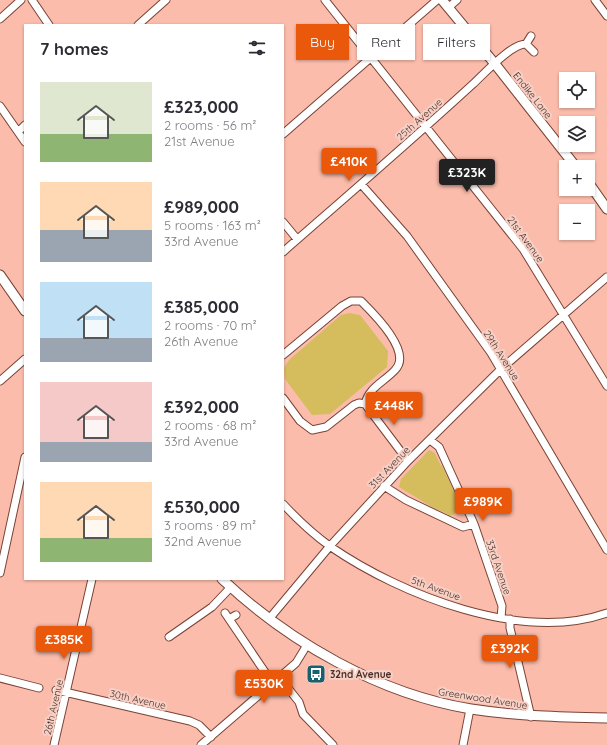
<!DOCTYPE html>
<html lang="en">
<head>
<meta charset="utf-8">
<style>
	body { margin:0; font-family:Quicksand,sans-serif; background:#f2f2f3; color:#2b2b33; height:100vh; display:flex; flex-direction:column; font-size:15px; white-space:nowrap }
	* { box-sizing:border-box; margin:0 }
	p { font-size:13px; color:#7c7c81 }
	.icon { flex:none; width:22px; height:22px; fill:none; stroke:currentColor; stroke-width:2; stroke-linecap:round; stroke-linejoin:round }
	.map { position:relative; flex:1; overflow:hidden }
	.sheet { position:absolute; left:24px; top:24px; width:260px; height:556px; display:flex; flex-direction:column; background:#fff; border-radius:0px; box-shadow:0 1px 3px #0004 }
	.sheet>* { flex:none }
	.guide { position:absolute; left:296px; top:24px; width:251px; height:36px; display:flex; gap:8px }
	.tools { position:absolute; left:559px; top:72px; display:grid; gap:8px }
	.tools a { display:grid; place-items:center; width:36px; height:36px; border-radius:0px; background:#fff; box-shadow:0 1px 3px #0004; font-size:20px }
	.price { position:absolute; translate:-50% -34px; padding:0 9px; border-radius:4px; background:#ea580c; color:#fff; font-size:13px; line-height:26px; filter:drop-shadow(0 1px 2px #0008) }
	.price::after { content:''; position:absolute; left:50%; top:24px; width:12px; height:9px; margin-left:-6px; background:inherit; clip-path:polygon(0 0,100% 0,50% 100%) }
	.price.on { background:#222; color:#fff }
	ul { padding:0; list-style:none }
	li { display:flex; align-items:center; gap:12px; height:100px; padding:0 16px }
	li span { display:grid; place-items:center; flex:none; width:112px; height:80px; border-radius:0px; color:#555 }
	li>.icon { margin-inline-start:auto }
	span .icon { width:48px; height:48px; fill:#fffc; stroke-width:1 }
	li b { font-size:17px }
	h2 { display:flex; justify-content:space-between; align-items:center; height:48px; padding:0 16px; font-size:17px }
	.tag { padding:0 14px; border-radius:0px; background:#fff; box-shadow:0 1px 3px #0004; font-size:14px; line-height:36px }
	.tag.on { background:#ea580c; color:#fff }
	.map>svg:first-child { display:block }
	.green { fill:#d5bc5c }
	.lines { fill:none; stroke-linecap:round; stroke-linejoin:round }
	.minor-casing { stroke:#784336; stroke-width:9 }
	.tertiary-casing { stroke:#784336; stroke-width:11 }
	.minor { stroke:#fff; stroke-width:7 }
	.tertiary { stroke:#fff; stroke-width:9 }
	.labels { text-anchor:middle; stroke-width:4; stroke-linejoin:round; paint-order:stroke }
	.street-label { font-size:10px; fill:#482f28; stroke:#f7d0c5 }
	.poi-label { font-size:10px; font-weight:bold; fill:#482f28; stroke:#f7d0c5; text-anchor:start }
</style>
</head>
<body>
<div class="map">
<svg width="607" height="745" viewBox="0 0 607 745">
	<rect width="100%" height="100%" fill="#fbbcab"/>
	<!-- green -->
	<path class="green" d="M349 313 360 315 388 351 387 367 330 414 312 415 285 379 284 368 289 360 341 315Z
		M429 450 435 453 441 466 442 465 458 500 459 508 455 514 448 516V514L432 507 399 487 401 479Z"/>
	<g class="lines">
		<!-- minor casing -->
		<g class="minor-casing">
			<path id="minor" d="M32 0 49 25
				M325 0 523 249 607 386
				M595 0 607 16
				M448 8 457 0
				M0 19 21 0
				M138 25 166 0
				M531 36 526 44 534 52
				M0 106 25 142
				M18 132 25 125
				M283 134 437 0
				M361 184 407 236 491 353 607 550
				M283 222 297 239
				M283 252C347 196 411 141 473 84 485 73 511 44 526 44
				M283 355 342 306 351 301H361C374 314 413 352 395 370 384 382 369 387 365 404
				M0 381 25 359
				M283 398 300 421 312 430 326 427 354 405 359 403 365 404 408 461
				M430 440 439 447 474 524 502 606 501 618
				M384 486 406 500 463 527 474 524
				M283 504C297 519 314 535 331 547 401 595 522 643 607 613
				M0 573 25 457
				M225 613 273 684
				M229 619 236 615
				M269 619 330 546 408 461 501 369 607 277
				M510 619V628L531 717
				M169 637 212 607 231 587
				M0 678 39 688
				M280 678 299 702 303 714 333 745
				M56 690 190 721 199 725 211 737
				M54 745 92 579
				M201 745 296 663 307 645
				M463 745 470 709"/>
		</g>
		<!-- tertiary casing -->
		<g class="tertiary-casing">
			<path id="tertiary" d="M442 0 495 64 576 167
				M588 182 607 209
				M0 275 25 311
				M222 579C289 642 379 694 471 709 516 716 561 717 607 718"/>
		</g>
		<!-- minor -->
		<use href="#minor" class="minor"/>
		<!-- tertiary -->
		<use href="#tertiary" class="tertiary"/>
	</g>
	<!-- icons -->
	<defs>
		<g id="bus-square" transform="scale(1)"><rect x="-9" y="-9" width="18" height="18" rx="4" fill="#17606f" stroke="#f7d0c5"/><path d="M-5-6H5V4H4V6H2V4H-2V6H-4V4H-5ZM-3.5-4V0h7V-4ZM-3.5 1.2v1.5H-2V1.2ZM2 1.2v1.5H3.5V1.2Z" fill="#fff"/></g>
	</defs>
	<g fill-rule="evenodd">
		<use href="#bus-square" x="316" y="674"/>
	</g>
	<g class="labels">
		<!-- street labels -->
		<g class="street-label">
			<text transform="translate(533 95) rotate(52)" y="4">Endike Lane</text>
			<text transform="translate(419 119) rotate(-42)" y="4">25th Avenue</text>
			<text transform="translate(526 239) rotate(54)" y="4">21st Avenue</text>
			<text transform="translate(502 355) rotate(57)" y="4">29th Avenue</text>
			<text transform="translate(389 467) rotate(-46)" y="4">31st Avenue</text>
			<text transform="translate(499 567) rotate(71)" y="4">33rd Avenue</text>
			<text transform="translate(436 588) rotate(20)" y="4">5th Avenue</text>
			<text transform="translate(483 698) rotate(9)" y="4">Greenwood Avenue</text>
			<text transform="translate(138 699) rotate(13)" y="4">30th Avenue</text>
			<text transform="translate(53 707) rotate(-77)" y="4">26th Avenue</text>
		</g>
		<!-- poi labels -->
		<g class="poi-label">
			<text x="330" y="678">32nd Avenue</text>
		</g>
	</g>
</svg>
<div class="tools">
<a><svg class="icon" aria-label="locate" viewBox="0 0 24 24"><circle cx="12" cy="12" r="6"/><path d="M12 2v4M12 18v4M2 12h4M18 12h4"/></svg></a>
<a><svg class="icon" aria-label="layers" viewBox="0 0 24 24"><path d="M12 4l9 5-9 5-9-5zM3 14l9 5 9-5"/></svg></a>
<a>+</a>
<a>−</a>
</div>
<b class="price" style="left:349px;top:182px">£410K</b>
<b class="price on" style="left:467px;top:193px">£323K</b>
<b class="price" style="left:394px;top:426px">£448K</b>
<b class="price" style="left:483px;top:522px">£989K</b>
<b class="price" style="left:64px;top:660px">£385K</b>
<b class="price" style="left:510px;top:669px">£392K</b>
<b class="price" style="left:264px;top:704px">£530K</b>
<div class="guide">
<a class="tag on">Buy</a>
<a class="tag">Rent</a>
<a class="tag">Filters</a>
</div>
<section class="sheet">
<h2>7 homes<svg class="icon" aria-label="filters" viewBox="0 0 24 24"><path d="M4 7h16M4 17h16"/><circle cx="9" cy="7" r="2"/><circle cx="15" cy="17" r="2"/></svg></h2>
<ul>
<li><span style="background:linear-gradient(#dfe7d0 65%,#8fb573 0)"><svg class="icon" aria-label="home" viewBox="0 0 24 24"><path d="M3 11l9-7 9 7M6 9v11h12V9"/></svg></span><div><b>£323,000</b><p>2 rooms · 56 m²</p><p>21st Avenue</p></div></li>
<li><span style="background:linear-gradient(#ffd9b3 60%,#9aa5b1 0)"><svg class="icon" aria-label="home" viewBox="0 0 24 24"><path d="M3 11l9-7 9 7M6 9v11h12V9"/></svg></span><div><b>£989,000</b><p>5 rooms · 163 m²</p><p>33rd Avenue</p></div></li>
<li><span style="background:linear-gradient(#bfe0f5 70%,#9aa5b1 0)"><svg class="icon" aria-label="home" viewBox="0 0 24 24"><path d="M3 11l9-7 9 7M6 9v11h12V9"/></svg></span><div><b>£385,000</b><p>2 rooms · 70 m²</p><p>26th Avenue</p></div></li>
<li><span style="background:linear-gradient(#f6c9c9 75%,#9aa5b1 0)"><svg class="icon" aria-label="home" viewBox="0 0 24 24"><path d="M3 11l9-7 9 7M6 9v11h12V9"/></svg></span><div><b>£392,000</b><p>2 rooms · 68 m²</p><p>33rd Avenue</p></div></li>
<li><span style="background:linear-gradient(#ffd9b3 70%,#8fb573 0)"><svg class="icon" aria-label="home" viewBox="0 0 24 24"><path d="M3 11l9-7 9 7M6 9v11h12V9"/></svg></span><div><b>£530,000</b><p>3 rooms · 89 m²</p><p>32nd Avenue</p></div></li>
</ul>
</section>
</div>
</body>
</html>
